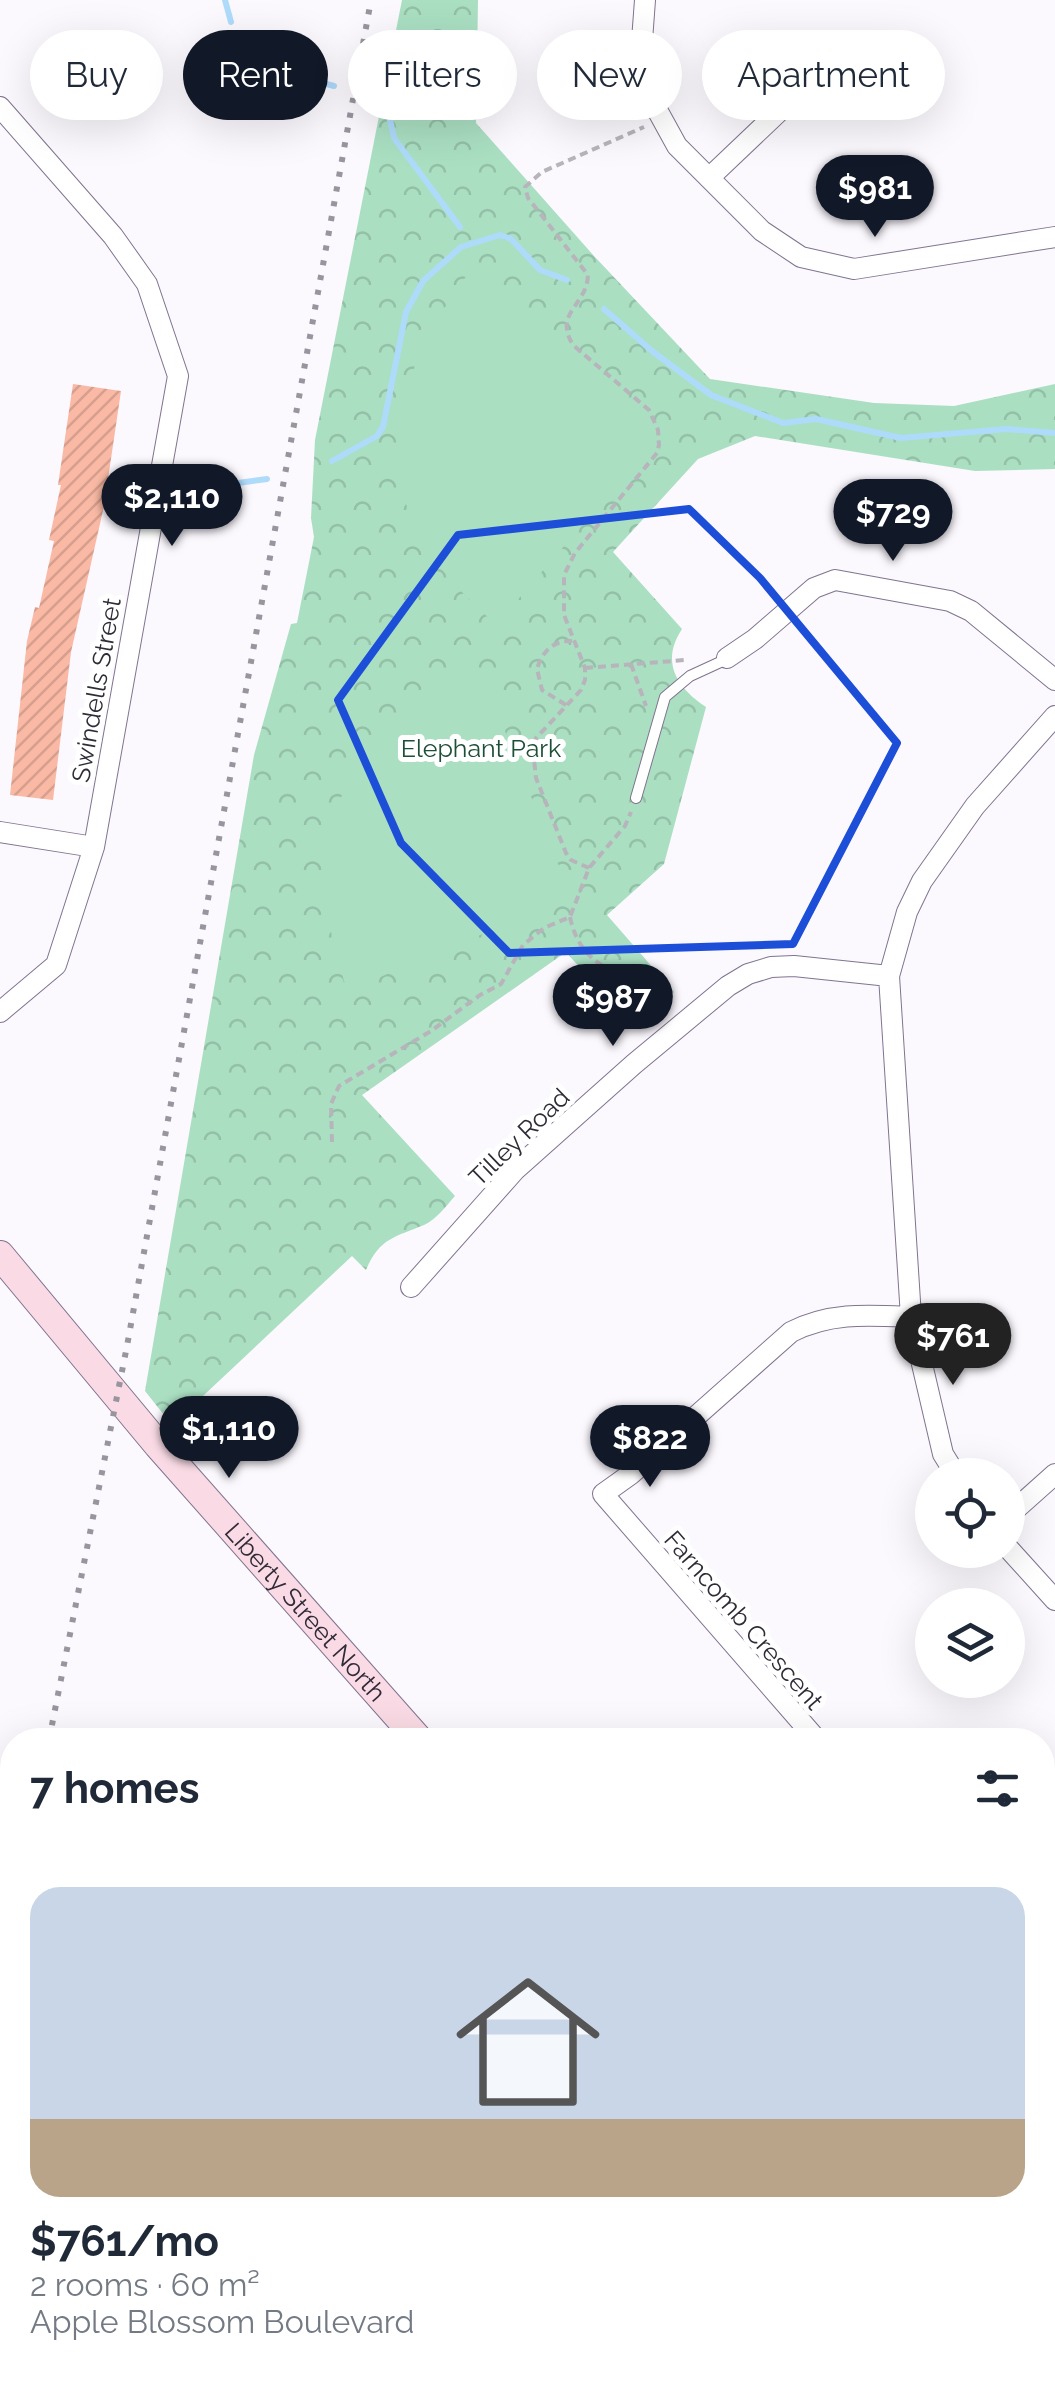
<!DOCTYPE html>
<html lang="en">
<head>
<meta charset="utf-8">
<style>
	body { margin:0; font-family:Raleway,sans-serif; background:#f2f2f3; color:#1f2937; height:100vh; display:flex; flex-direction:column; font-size:38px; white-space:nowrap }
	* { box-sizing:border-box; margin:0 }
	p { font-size:32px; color:#747a83 }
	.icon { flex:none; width:55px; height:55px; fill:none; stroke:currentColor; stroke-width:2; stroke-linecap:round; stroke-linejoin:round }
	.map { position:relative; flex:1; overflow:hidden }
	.details { position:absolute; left:0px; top:1728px; width:1055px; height:672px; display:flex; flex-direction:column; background:#fff; border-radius:40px 40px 0 0; box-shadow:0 10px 40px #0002 }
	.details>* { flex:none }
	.top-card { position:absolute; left:30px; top:30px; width:995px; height:90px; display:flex; gap:20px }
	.controls { position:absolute; left:915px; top:1458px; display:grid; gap:20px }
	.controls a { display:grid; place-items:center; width:110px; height:110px; border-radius:50%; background:#fff; box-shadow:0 10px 40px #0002; font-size:50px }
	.price { position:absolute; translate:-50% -85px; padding:0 22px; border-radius:35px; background:#111827; color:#fff; font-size:32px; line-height:65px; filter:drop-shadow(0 2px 5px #0008) }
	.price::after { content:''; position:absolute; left:50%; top:60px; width:30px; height:22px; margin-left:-15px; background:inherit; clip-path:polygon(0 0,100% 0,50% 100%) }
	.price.on { background:#222; color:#fff }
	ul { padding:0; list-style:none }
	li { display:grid; align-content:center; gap:20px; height:530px; padding:0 30px }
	li span { display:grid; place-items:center; height:310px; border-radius:30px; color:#555 }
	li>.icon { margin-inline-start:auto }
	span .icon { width:180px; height:180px; fill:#fffc; stroke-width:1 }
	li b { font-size:42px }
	h2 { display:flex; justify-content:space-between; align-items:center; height:120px; padding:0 30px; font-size:42px }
	.chip { padding:0 35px; border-radius:45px; background:#fff; box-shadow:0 10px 40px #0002; font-size:35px; line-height:90px }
	.chip.on { background:#111827; color:#fff }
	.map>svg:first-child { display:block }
	.forest { fill:url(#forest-crowns) }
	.pitch { fill:#aadfc2 }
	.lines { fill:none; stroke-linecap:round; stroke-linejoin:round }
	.stream { stroke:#afdbfb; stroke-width:6 }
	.building { fill:url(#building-hatch) }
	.lane-casing { stroke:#807490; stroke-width:12 }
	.street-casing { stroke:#807490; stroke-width:22 }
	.secondary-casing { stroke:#807490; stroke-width:30 }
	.path { stroke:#b7b4bc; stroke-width:4; stroke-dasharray:8 5; stroke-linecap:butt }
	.lane { stroke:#fff; stroke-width:10 }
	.street { stroke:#fff; stroke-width:20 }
	.secondary { stroke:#fadbe5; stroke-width:28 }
	.rail { stroke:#99959e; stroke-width:6; stroke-dasharray:5 10; stroke-linecap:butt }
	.marked { fill:none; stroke:#1d4ed8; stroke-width:8; stroke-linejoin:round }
	.labels { text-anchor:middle; stroke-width:10; stroke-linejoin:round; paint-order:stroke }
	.street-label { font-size:25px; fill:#302b37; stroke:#fff }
	.park-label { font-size:25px; fill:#1d4e37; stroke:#fff }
</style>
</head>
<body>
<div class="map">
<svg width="1055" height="2398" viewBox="0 0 1055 2398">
	<defs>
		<pattern id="forest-crowns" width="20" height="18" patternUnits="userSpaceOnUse" patternTransform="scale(2.5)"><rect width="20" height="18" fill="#aadfc2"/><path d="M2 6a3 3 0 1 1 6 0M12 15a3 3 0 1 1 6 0" fill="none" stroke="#93c0a7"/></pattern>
		<pattern id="building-hatch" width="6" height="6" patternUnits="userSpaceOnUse" patternTransform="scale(2.5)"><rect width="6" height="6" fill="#f9b9a4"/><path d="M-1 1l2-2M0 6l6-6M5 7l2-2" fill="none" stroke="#d69f8e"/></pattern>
	</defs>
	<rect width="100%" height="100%" fill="#fbf8fe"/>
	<!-- forest -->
	<path class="forest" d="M402 0H478L476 123 594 256 710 379 874 403 954 406 1055 384V469L975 471 755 436 698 459 613 552 682 629C660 662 677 688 706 707L664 864 607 915 674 992 633 1028 566 952 362 1095 455 1196C446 1206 437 1219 424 1225 396 1237 380 1237 366 1270L352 1256 172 1425 145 1391 254 755 291 624 297 623 314 537 311 518 315 440Z"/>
	<!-- pitch -->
	<path class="pitch" d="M470 271 561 343 652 425 653 443 496 625C475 605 454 586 437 563 363 465 405 357 470 271Z
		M483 676 566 884 559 902 347 991C336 954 325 917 324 878 322 815 362 742 412 704 432 688 458 680 483 676Z"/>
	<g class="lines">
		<!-- stream -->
		<path class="stream" d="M225 0 231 22
			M286 73 334 86
			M387 106 394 138 460 227
			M604 309 652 351 711 395 783 423 816 419 901 438 1006 429 1055 433
			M332 461 377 436 383 427 406 312 423 281 461 247 500 235 511 239 540 270 567 280
			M206 491 224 485 267 479"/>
	</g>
	<!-- building -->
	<path class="building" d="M73 384 121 391 104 506 71 652 53 800 10 795 27 641 35 607 39 608 54 541 49 540 61 485H58Z"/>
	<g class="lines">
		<!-- lane casing -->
		<g class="lane-casing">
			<path id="lane" d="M636 798 665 697 690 676 727 659"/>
		</g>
		<!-- street casing -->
		<g class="street-casing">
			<path id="street" d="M645 0 641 54 655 106 677 146 762 231 801 257 854 269 1055 237
				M0 107 113 236 147 284 178 376 94 847 56 965 0 1012
				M709 178 808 84
				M727 658 755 639 814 588 835 580 950 601 971 611 1055 680
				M0 832 94 847
				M411 1287 515 1170 634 1064 728 986 748 974 771 967 794 966 889 976
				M956 1475 943 1454 911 1317 889 976 907 912 922 881 975 806 1055 716
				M1008 1516 1055 1474
				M1008 1548 1055 1600
				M817 1740 603 1494 631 1474 791 1332C830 1312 868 1315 911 1317
				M1042 1990 1055 2004
				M216 2398 228 2388
				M741 2398 757 2388"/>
		</g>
		<!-- secondary casing -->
		<g class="secondary-casing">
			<g id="secondary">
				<path id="s1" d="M0 1255 158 1445 419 1740"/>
				<path d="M985 2388 993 2398"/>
			</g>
		</g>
		<!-- path -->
		<path class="path" d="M631 664 646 706
			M585 668 685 660
			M566 705 542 690 537 669C542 652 553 640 572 641
			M589 868 571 860 566 853 536 778 533 750 536 738 581 690 585 680V668L564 615V575L575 553 657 453 659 445 658 430 649 410 573 345C553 312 587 306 588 275L528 198 525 187 542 172 644 127
			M570 917C582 975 629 969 663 1005
			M332 1142 331 1104 339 1086 431 1031 480 995 501 984 523 945 544 928 570 917 589 868 625 826 631 812
			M776 1740 783 1732"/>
		<!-- lane -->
		<use href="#lane" class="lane"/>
		<!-- street -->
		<use href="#street" class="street"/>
		<!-- secondary -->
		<use href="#secondary" class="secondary"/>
		<!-- rail -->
		<path class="rail" d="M49 1740 127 1346 371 0
			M0 1988 12 1925"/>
	</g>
	<!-- marked area -->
	<path class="marked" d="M689 509 760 578 897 743 793 944 509 953 401 843 338 700 458 535Z"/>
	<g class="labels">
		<!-- street labels -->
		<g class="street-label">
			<text transform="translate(96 690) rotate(-80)" y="9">Swindells Street</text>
			<text transform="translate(519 1137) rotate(-44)" y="9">Tilley Road</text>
			<text dy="9" stroke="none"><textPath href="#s1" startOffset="470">Liberty Street North</textPath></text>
			<text transform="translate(744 1620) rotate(49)" y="9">Farncomb Crescent</text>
		</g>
		<!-- park labels -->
		<g class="park-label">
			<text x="481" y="757">Elephant Park</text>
		</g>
	</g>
</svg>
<div class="controls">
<a><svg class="icon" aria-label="locate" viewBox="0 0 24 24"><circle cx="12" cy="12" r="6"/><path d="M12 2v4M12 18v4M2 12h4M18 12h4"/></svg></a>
<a><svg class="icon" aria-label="layers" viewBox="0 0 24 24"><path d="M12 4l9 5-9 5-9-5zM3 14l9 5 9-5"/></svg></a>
</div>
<b class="price" style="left:875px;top:240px">$981</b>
<b class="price" style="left:172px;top:549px">$2,110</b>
<b class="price" style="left:893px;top:564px">$729</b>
<b class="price" style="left:613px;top:1049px">$987</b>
<b class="price on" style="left:953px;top:1388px">$761</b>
<b class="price" style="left:229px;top:1481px">$1,110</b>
<b class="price" style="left:650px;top:1490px">$822</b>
<div class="top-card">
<a class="chip">Buy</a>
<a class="chip on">Rent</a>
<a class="chip">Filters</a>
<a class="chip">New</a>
<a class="chip">Apartment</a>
</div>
<section class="details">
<h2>7 homes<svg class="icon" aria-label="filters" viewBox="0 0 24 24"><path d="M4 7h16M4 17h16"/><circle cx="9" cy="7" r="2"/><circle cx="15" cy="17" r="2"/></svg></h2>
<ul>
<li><span style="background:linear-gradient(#c9d6e8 75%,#b9a48a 0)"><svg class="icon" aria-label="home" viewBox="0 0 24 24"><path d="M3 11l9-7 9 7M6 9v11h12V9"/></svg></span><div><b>$761/mo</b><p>2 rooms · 60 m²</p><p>Apple Blossom Boulevard</p></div></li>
</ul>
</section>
</div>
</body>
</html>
